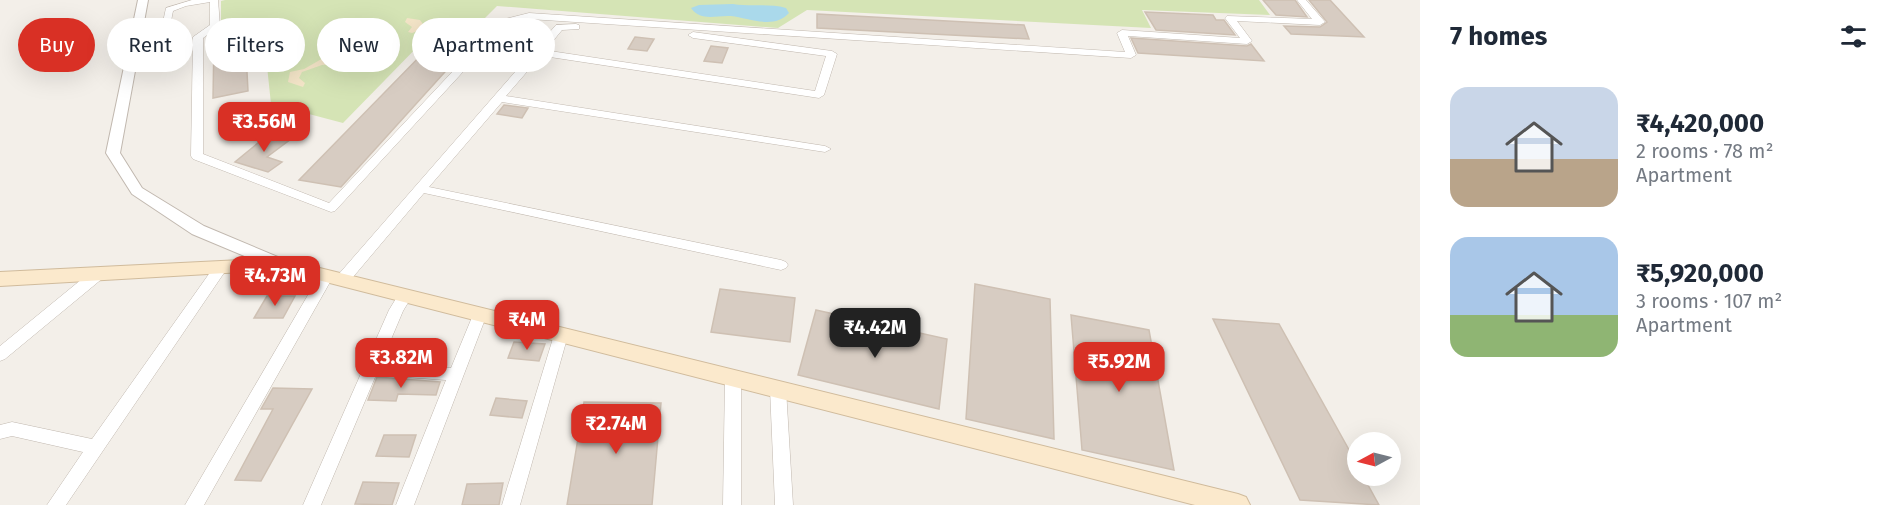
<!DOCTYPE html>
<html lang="en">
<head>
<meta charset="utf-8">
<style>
	body { margin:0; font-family:"Fira Sans",sans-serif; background:#f2f2f3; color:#1f2937; height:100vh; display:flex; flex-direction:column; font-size:22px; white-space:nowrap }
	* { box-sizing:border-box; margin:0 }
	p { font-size:20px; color:#747a83 }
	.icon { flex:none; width:33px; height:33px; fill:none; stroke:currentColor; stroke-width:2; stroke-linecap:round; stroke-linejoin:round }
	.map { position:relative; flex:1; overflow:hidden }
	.panel { display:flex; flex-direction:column; background:#fff; width:480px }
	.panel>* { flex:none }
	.top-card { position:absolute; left:18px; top:18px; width:570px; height:54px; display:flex; gap:12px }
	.needle { width:39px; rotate:263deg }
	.fabs { position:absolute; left:1347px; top:432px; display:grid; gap:12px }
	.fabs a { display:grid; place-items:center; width:54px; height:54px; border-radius:50%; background:#fff; box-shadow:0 6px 24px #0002; font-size:30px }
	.price { position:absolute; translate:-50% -51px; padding:0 14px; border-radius:12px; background:#d93025; color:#fff; font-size:20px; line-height:39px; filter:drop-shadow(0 2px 3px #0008) }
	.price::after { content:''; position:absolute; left:50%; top:36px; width:18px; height:14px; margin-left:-9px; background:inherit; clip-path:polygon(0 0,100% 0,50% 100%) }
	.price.on { background:#222; color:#fff }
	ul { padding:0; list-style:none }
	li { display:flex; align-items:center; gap:18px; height:150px; padding:0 30px }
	li span { display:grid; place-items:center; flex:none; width:168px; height:120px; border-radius:18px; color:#555 }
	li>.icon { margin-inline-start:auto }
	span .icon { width:72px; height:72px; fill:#fffc; stroke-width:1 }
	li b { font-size:26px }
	h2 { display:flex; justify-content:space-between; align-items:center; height:72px; padding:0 30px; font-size:26px }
	.tag { padding:0 21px; border-radius:27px; background:#fff; box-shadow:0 6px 24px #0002; font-size:21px; line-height:54px }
	.tag.on { background:#d93025; color:#fff }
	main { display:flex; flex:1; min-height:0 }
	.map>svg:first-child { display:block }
	.green { fill:#d5e4b5 }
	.sand { fill:#f4e5c8 }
	.water { fill:#aad9eb }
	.building { fill:#d7ccc2; stroke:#cec0b3; stroke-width:1.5 }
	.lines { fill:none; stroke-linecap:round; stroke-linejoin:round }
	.minor-casing { stroke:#c1b8af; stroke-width:1 }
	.tertiary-casing { stroke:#c1b8af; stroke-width:2 }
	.secondary-casing { stroke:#d0bb9c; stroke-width:2 }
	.minor { fill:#fff; fill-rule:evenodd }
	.tertiary { fill:#fff; fill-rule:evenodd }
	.secondary { fill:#fbe9cc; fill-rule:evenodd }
</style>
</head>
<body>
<main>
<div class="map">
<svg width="1420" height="505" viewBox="0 0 1420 505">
	<rect width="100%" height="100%" fill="#f3efe9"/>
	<!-- green -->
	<path class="green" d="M225 0H1259L1270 15 1142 10 1151 28 807 10 778 28 497 6 462 41 426 38 343 123 271 104 263 28 221 33V1Z"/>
	<!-- sand -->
	<path class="sand" d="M407 18 420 20 423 24 431 19 439 23 445 21 453 24 450 28 429 27 412 33 408 32 412 27 405 22Z
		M325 57 334 61 344 59 346 63 322 65 302 72 299 78 305 83 303 87 288 82 290 72 304 69Z"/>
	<!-- water -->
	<path class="water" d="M733 4C751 7 769 3 786 8L789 13C774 30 749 18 731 16 716 15 701 22 691 8L699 5Z"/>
	<!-- building -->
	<path class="building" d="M1263 0H1295L1307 17 1276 15Z
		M1309 0H1330L1364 37 1291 34 1284 26 1320 27 1327 22Z
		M1145 12 1213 15 1216 20H1224L1235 35 1156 30Z
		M817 14 1024 25 1029 39 817 28Z
		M245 34 248 91 213 98 214 40Z
		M635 37 654 39 647 51 628 49Z
		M1131 38 1247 46 1251 44 1264 61 1138 53Z
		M711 46 728 48 722 63 704 61Z
		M428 48 462 53 341 187 299 180Z
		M504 105 528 108 522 118 497 114Z
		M270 133 291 139 267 157 282 162 268 172 235 162Z
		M975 284 1050 299 1054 439 966 419Z
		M720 289 795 298 790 342 711 332Z
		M267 296H295L283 318H254Z
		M816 310 947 339 939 409 798 375Z
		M1071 315 1149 330 1174 470 1082 450Z
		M1213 319 1279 324 1358 466V476H1363L1379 505 1300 500Z
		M514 342 545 344 539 361 508 358Z
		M377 377 440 382 436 395 398 394 396 401 368 400Z
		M273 388 312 389 261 481 235 480 273 409H261Z
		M496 398 527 401 522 418 490 415Z
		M584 402 661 403 652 505H567Z
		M384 435H416L409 457 376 456Z
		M363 482 399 483 392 505 355 504Z
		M503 483 499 505H462L467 484Z"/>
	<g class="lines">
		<!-- minor casing -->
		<g class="minor-casing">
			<path id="minor" d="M192 0H218L220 26 203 38V154L329 203 501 20 529 13 1125 52 1117 33 1122 30 1240 38 1225 18 1227 16 1312 19 1297 0H1306L1325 22 1320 25 1237 21 1252 41 1247 44 1128 36 1136 55 1131 58 529 19 507 24 335 211 331 212 193 159 191 156 193 37 210 25V2L186 6 173 11 170 26 140 38 132 36 163 22 166 8Z
				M576 24 579 25V29L562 30 544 52 550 51 815 91 826 56 693 38 688 35 693 32 832 51 837 54 824 95 819 98 550 57 538 59 506 96 825 146 831 149 825 152 502 102 429 187 781 260 786 262 788 265 786 268 781 270 424 193 348 283H338L336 279 338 275 556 25Z
				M221 262 226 264 228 267 226 270 66 505H47L83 452 12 436 0 439V425L12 422 92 439 216 264Z
				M98 269 103 270 105 274 103 278 5 359 0 361V346L93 270Z
				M327 270 334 275 204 505H185L322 271Z
				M405 291 410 292 412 296 403 311 381 363 451 368 475 310H485L487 314 414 505H396L446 380 376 375 321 505H303L389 310 400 292Z
				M561 329 566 331 568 335 520 505H502L554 335 556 331Z
				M733 372 739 373 741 378V505H723L725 378 727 373Z
				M778 382 784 384 786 389 793 505H775L770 389 772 384Z"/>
		</g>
		<!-- tertiary casing -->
		<g class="tertiary-casing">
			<path id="tertiary" d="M138 0H148L120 153 142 188 204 226 285 260 287 264 285 268H273L192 234 132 194 106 153Z"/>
		</g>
		<!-- secondary casing -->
		<g class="secondary-casing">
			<path id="secondary" d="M279 258 1238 494 1246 497 1250 505H1195L279 270 0 286V272Z"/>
		</g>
		<!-- minor -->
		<use href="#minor" class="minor"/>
		<!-- tertiary -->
		<use href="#tertiary" class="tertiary"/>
		<!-- secondary -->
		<use href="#secondary" class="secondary"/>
	</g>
</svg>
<div class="fabs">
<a><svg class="needle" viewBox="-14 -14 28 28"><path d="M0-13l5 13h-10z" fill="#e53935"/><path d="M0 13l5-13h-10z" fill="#747a83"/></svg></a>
</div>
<b class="price" style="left:264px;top:153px">₹3.56M</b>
<b class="price" style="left:275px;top:307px">₹4.73M</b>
<b class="price" style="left:527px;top:351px">₹4M</b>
<b class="price on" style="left:875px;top:359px">₹4.42M</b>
<b class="price" style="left:401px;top:389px">₹3.82M</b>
<b class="price" style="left:1119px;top:393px">₹5.92M</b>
<b class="price" style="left:616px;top:455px">₹2.74M</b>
<div class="top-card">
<a class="tag on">Buy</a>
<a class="tag">Rent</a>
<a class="tag">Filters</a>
<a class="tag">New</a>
<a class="tag">Apartment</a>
</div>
</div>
<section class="panel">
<h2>7 homes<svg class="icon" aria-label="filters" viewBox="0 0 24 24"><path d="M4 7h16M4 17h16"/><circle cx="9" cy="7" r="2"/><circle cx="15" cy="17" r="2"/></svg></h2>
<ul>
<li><span style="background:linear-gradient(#c9d6e8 60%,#b9a48a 0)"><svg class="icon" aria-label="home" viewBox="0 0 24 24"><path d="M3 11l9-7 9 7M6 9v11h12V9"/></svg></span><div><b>₹4,420,000</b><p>2 rooms · 78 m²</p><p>Apartment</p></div></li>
<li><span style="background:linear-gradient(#a9c7e8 65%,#8fb573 0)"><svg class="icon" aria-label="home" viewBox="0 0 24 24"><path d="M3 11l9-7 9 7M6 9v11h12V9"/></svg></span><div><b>₹5,920,000</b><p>3 rooms · 107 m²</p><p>Apartment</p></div></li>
</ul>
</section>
</main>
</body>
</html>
